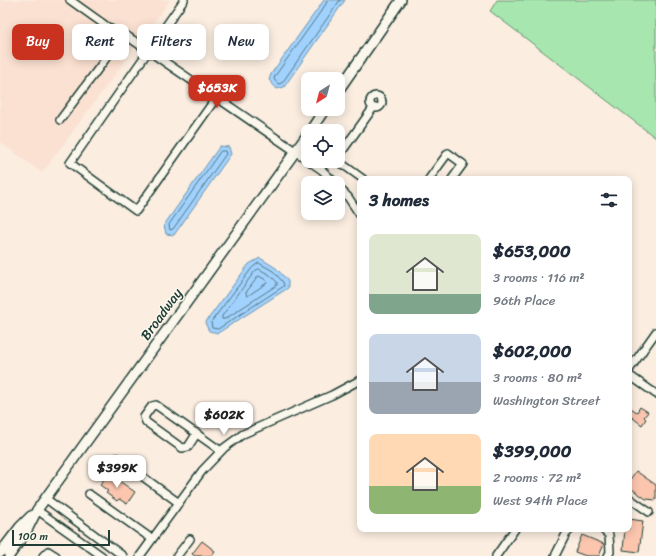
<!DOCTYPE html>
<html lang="en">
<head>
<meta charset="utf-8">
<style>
	body { margin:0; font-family:Sriracha,sans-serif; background:#f2f2f3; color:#1f2937; height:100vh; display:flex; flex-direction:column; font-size:15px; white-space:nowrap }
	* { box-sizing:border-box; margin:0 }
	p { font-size:13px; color:#747a83 }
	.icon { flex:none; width:22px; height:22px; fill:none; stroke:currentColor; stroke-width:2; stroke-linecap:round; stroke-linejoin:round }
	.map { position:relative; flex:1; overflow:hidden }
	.drawer { position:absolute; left:357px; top:176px; width:275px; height:356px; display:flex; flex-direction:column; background:#fff; border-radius:8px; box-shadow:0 2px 10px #0003 }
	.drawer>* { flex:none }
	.hud { position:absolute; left:12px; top:24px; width:285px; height:36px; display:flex; gap:8px }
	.needle { width:26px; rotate:216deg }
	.controls { position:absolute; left:301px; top:72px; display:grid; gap:8px }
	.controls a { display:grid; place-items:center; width:44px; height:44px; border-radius:8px; background:#fff; box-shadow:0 2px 10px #0003; font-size:20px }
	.scale { position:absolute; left:12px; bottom:10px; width:98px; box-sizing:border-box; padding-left:4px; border:2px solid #1f3d34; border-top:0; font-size:11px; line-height:14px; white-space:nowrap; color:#1f3d34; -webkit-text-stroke:3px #fbf7ec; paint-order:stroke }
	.price { position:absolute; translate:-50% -34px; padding:0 9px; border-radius:8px; background:#fff; color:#222; font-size:13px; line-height:26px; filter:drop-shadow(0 1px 2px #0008) }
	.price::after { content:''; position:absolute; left:50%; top:24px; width:12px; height:9px; margin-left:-6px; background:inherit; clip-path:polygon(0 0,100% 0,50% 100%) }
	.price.active { background:#c8321e; color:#fff }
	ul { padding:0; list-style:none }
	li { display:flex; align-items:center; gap:12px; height:100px; padding:0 12px }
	li span { display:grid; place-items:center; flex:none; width:112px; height:80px; border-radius:8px; color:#555 }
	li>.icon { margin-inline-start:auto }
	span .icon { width:48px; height:48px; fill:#fffc; stroke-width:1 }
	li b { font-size:17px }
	h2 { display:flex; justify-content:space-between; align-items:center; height:48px; padding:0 12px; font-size:17px }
	.chip { padding:0 14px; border-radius:8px; background:#fff; box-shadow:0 2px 10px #0003; font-size:14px; line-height:36px }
	.chip.active { background:#c8321e; color:#fff }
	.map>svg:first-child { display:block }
	.built { fill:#fbe1d1 }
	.green { fill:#a7e6ae; stroke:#639271 }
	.water { fill:#a1d1fd; stroke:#6d96ad }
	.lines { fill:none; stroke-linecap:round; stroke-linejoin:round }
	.shore { stroke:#537884; stroke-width:1 }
	.building { fill:#fbc5ae; stroke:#1f3d34 }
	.minor-casing { stroke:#1f3d34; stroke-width:10 }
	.major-casing { stroke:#1f3d34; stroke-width:12 }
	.minor { stroke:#fbf7ec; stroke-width:7 }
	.major { stroke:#fbf7ec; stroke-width:9 }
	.labels { text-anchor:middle; stroke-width:3; stroke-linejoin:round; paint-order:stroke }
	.street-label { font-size:14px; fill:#1f3d34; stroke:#fbf7ec }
</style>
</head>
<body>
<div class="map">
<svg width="656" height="556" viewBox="0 0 656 556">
	<rect width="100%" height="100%" fill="#fbede0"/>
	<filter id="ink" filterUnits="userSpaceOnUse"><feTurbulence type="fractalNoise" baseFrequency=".025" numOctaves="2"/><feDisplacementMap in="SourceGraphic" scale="8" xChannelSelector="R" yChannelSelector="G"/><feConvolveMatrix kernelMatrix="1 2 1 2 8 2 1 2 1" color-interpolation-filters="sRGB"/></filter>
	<g filter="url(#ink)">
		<!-- built -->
		<path class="built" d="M0 0H170L42 173 0 142Z"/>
		<!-- green -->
		<path class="green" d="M497 0H656V138L490 11Z"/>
		<!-- water -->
		<path class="water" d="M324 0H345L284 87 277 89 269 80 271 74Z
			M220 146 229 147 231 154 174 235 166 234 164 225Z
			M260 258 276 268 288 281V288L218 333 209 331 205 323 249 264Z"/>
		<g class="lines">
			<!-- shore -->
			<path class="shore" d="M327 0 326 4 275 76 274 79 278 84 282 83 340 0
				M221 151H225L226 154 173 229 170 230 169 225Z
				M259 263 273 271 283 282 284 286 218 329 212 328 211 322 252 268Z
				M259 269 270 275 277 282V285L225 319H222V316L255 271Z
				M259 276 266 280 267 283 249 295 247 296 246 293Z"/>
		</g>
		<!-- building -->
		<path class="building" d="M629 407 637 412 640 407 648 412 644 417 646 419 642 425 629 415Z
			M636 471 656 485V500L646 499 629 487V481Z
			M108 473 135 492 127 504 119 499 117 501 106 493 108 491 100 485Z
			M629 519 643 521 639 552 623 550 625 529H629Z
			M582 535 604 544 599 556H586L575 552Z
			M202 541 215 551 211 556H195L192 554Z"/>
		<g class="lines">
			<!-- minor casing -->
			<g class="minor-casing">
				<path id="minor" d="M70 0 112 30 124 34 308 160
					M184 0 70 163 136 211 216 98
					M370 102a6 6 0 1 1 12 0a6 6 0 1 1-12 0Z
					M60 120 124 34
					M338 157 373 108
					M309 161 322 170 335 183
					M338 161 363 179
					M429 179 448 153 463 164 452 179
					M338 187 348 197 360 215
					M629 370 656 332
					M629 375 656 394
					M197 433 188 447 182 448 146 422 144 417 152 406 156 405 221 451
					M117 458 179 503
					M89 494 152 539
					M45 498 123 556
					M629 498 649 512
					M37 510 102 556
					M602 529 609 535 610 552 608 556
					M43 556 48 551 56 556
					M140 556 202 471 224 448 243 434 332 395 360 380
					M177 556 190 539
					M496 556 515 529
					M555 556 566 534 571 529"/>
			</g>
			<!-- major casing -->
			<g class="major-casing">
				<path id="major" d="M338 91 401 0
					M310 131 325 109
					M0 553 20 527 31 516
					M9 556 26 532 37 510 308 134"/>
			</g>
			<!-- minor -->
			<use href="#minor" class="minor"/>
			<!-- major -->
			<use href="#major" class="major"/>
		</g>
	</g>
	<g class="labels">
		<!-- street labels -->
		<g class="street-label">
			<text transform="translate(161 314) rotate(-54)" y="5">Broadway</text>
		</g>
	</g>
</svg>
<div class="controls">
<a><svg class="needle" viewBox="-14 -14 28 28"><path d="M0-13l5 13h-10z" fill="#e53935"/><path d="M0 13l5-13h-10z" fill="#747a83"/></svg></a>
<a><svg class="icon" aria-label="locate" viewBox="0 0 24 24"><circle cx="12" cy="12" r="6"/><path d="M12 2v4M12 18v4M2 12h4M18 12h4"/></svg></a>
<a><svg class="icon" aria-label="layers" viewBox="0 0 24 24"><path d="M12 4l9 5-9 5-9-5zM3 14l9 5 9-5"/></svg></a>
</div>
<div class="scale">100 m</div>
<b class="price active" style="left:217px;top:109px">$653K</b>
<b class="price" style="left:224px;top:436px">$602K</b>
<b class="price" style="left:117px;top:489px">$399K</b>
<div class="hud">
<a class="chip active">Buy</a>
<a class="chip">Rent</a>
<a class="chip">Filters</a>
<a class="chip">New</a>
</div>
<section class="drawer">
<h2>3 homes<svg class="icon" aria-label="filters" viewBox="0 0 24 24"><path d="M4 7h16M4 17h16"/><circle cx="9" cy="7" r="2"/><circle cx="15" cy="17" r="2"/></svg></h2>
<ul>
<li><span style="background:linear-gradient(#dfe7d0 75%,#7fa58c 0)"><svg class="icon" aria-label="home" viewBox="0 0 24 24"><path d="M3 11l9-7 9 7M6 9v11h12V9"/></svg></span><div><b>$653,000</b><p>3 rooms · 116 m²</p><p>96th Place</p></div></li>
<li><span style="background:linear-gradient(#c9d6e8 60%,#9aa5b1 0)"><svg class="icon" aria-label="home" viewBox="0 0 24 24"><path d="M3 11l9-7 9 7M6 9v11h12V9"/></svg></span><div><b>$602,000</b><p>3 rooms · 80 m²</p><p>Washington Street</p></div></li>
<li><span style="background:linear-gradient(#ffd9b3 65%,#8fb573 0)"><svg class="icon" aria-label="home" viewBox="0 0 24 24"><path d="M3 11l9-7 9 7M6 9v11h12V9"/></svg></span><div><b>$399,000</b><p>2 rooms · 72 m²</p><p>West 94th Place</p></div></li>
</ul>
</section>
</div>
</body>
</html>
